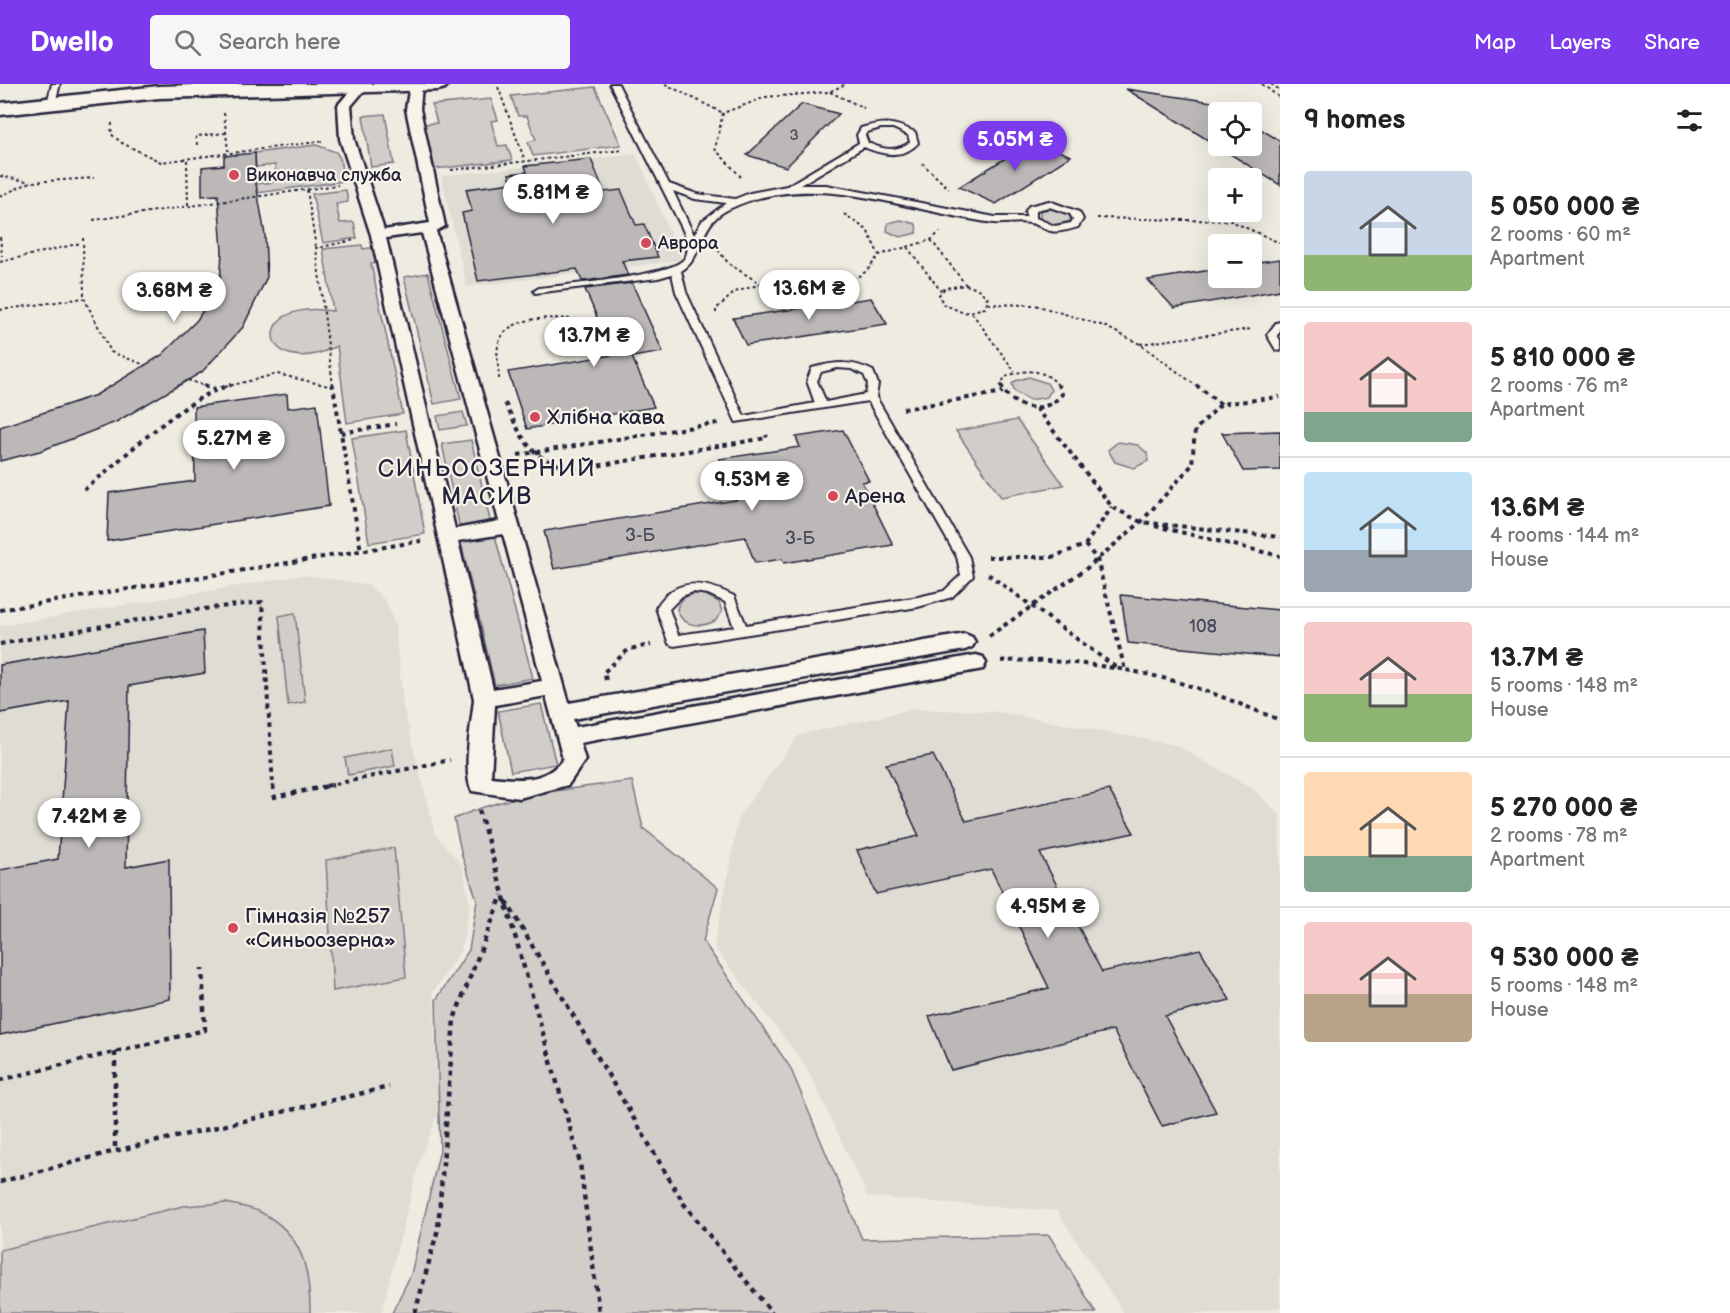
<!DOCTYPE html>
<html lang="en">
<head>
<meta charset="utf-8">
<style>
	body { margin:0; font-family:"Balsamiq Sans",sans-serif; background:#f6f6f6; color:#222; height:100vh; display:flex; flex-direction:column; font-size:22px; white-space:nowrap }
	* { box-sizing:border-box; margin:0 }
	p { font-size:20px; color:#767676 }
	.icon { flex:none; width:33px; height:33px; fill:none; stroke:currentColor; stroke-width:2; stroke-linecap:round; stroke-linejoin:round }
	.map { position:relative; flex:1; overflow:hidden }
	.panel { display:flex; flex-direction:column; background:#fff; width:450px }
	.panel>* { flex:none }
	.fabs { position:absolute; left:1208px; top:18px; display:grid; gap:12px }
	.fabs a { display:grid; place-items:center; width:54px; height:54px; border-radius:6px; background:#fff; box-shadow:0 6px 24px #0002; font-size:30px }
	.price { position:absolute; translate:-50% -51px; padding:0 14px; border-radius:21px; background:#fff; color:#222; font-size:20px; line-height:39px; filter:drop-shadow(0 2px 3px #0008) }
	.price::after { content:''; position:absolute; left:50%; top:36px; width:18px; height:14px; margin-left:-9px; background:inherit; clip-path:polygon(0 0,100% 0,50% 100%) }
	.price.selected { background:#7c3aed; color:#fff }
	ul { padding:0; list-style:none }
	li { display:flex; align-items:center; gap:18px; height:150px; padding:0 24px }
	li+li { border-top:2px solid #e0e0e0 }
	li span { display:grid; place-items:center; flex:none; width:168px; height:120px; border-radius:6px; color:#555 }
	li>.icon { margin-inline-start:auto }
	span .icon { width:72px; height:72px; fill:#fffc; stroke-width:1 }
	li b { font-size:26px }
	h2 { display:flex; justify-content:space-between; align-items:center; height:72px; padding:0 24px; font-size:26px }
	header { display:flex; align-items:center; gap:36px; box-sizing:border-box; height:84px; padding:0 30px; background:#7c3aed; color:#fff }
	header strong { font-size:28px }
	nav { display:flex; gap:33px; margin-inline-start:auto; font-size:21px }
	.search { width:420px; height:54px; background:#f6f6f6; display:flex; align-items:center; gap:15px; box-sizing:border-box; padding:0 21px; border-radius:6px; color:#767676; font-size:22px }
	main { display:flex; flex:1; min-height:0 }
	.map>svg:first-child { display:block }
	.built { fill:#dfdcd4 }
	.green { fill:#d1cdc9; stroke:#7a7882; stroke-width:1.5 }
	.building { fill:#bbb8b7; stroke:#22223b; stroke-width:1.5 }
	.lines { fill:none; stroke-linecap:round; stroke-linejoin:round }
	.service-casing { stroke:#22223b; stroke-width:4 }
	.pedestrian-casing { stroke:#22223b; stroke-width:5 }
	.tertiary-casing { stroke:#22223b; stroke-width:5 }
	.path-far2 { stroke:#22223b; stroke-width:2; stroke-dasharray:3 3; stroke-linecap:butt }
	.path-far1 { stroke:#22223b; stroke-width:4; stroke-dasharray:4.5 4.5; stroke-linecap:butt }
	.path { stroke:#22223b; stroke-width:4.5; stroke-dasharray:5 5; stroke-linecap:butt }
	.service { fill:#f7f3e8; fill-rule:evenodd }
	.pedestrian { fill:#f7f3e8; fill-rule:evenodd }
	.tertiary { fill:#f7f3e8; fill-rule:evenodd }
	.poi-dot { fill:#d1495b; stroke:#f7f3e8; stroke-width:2 }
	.labels { text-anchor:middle; stroke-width:4.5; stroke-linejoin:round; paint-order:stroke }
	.far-number-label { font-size:15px; fill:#48485a }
	.far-poi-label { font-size:18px; fill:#22223b; stroke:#f7f3e8; text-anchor:start }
	.number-label { font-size:18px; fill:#48485a }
	.poi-label { font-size:21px; fill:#22223b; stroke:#f7f3e8; text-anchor:start }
	.quarter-label { font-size:24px; letter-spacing:1.5px; fill:#22223b; stroke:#f7f3e8 }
</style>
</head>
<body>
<header>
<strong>Dwello</strong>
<div class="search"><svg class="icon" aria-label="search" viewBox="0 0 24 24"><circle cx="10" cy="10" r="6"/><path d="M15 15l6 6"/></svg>Search here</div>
<nav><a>Map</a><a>Layers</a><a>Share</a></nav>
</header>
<main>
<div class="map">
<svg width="1280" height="1229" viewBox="0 0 1280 1229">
	<rect width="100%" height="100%" fill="#eeebe1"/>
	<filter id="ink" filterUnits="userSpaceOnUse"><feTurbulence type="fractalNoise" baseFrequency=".0167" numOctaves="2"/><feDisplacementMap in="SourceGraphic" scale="12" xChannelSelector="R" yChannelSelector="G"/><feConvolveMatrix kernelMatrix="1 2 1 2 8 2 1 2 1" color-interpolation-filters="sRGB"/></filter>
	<g filter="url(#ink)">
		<!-- built -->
		<path class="built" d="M636 70 682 176 467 203 441 92Z
			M303 491 369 501 386 517 395 542 403 622 435 750 463 783 470 822 461 866 433 908 439 1026 420 1076 381 1229H0V542Z
			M915 625 999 628 1176 661 1253 705 1280 731V1223L1246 1229H1124L1057 1127 868 1113 806 982 714 863 739 732 799 651Z"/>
		<!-- green -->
		<path class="green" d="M595 3 621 61 533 72 528 58 536 56 527 32H518L511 12Z
			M491 15 498 36 491 37 498 62 507 61 512 76 435 85 424 40 437 39 432 21Z
			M385 30 394 80 371 83 363 32Z
			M316 61 336 68 340 74 344 97 257 109 254 100 276 98 275 81 256 83 255 69Z
			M346 106 348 118 336 120 340 139 354 138 357 154 323 159 312 110Z
			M1053 124 1068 128 1071 137 1054 141 1040 135V127Z
			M901 136 916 140 917 149 900 153 887 147 888 139Z
			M362 161 363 165 376 163 380 179 371 180 403 330 347 339 337 262C260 300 245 213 333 227L323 165Z
			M428 189 461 315 434 320 404 193Z
			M1029 293 1047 299 1051 306 1047 313 1030 316 1015 308 1012 300 1015 297Z
			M463 328 467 342 440 346 437 332Z
			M1017 336 1064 401 1001 413 956 347Z
			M406 346 425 450 369 459 352 354Z
			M471 356 491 440 460 445 442 360Z
			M1118 358 1138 361 1147 369 1148 377 1134 384 1115 378 1108 366Z
			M495 452 533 594 495 601 461 458Z
			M701 509 719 518 722 528 715 537C701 544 681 543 677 525 680 513 690 510 701 509Z
			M295 529 305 618 288 621 279 532Z
			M541 620 556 680 511 688 498 627Z
			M392 664 395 682 348 691 345 674Z
			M632 697 643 744 718 804 703 857 790 983 862 1155 1049 1151 1096 1229H392L411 1190 440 1066 436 916 469 866 477 816 462 772 454 735C508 709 573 705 632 697Z
			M394 764 406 893 333 907 326 776Z
			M226 1119C237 1122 252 1123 262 1129 303 1150 310 1187 310 1229H0V1166L183 1122Z"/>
		<!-- building -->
		<path class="building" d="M1126 5 1219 19 1234 28H1218V62H1251V39L1280 57V101Z
			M802 20 839 30 786 83 747 71Z
			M1033 57 1071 72 996 120 959 103Z
			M255 69 256 100 265 151 267 193 243 243 202 288 116 338 40 367 0 377V343L96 311 162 271 197 236 220 200 222 167 218 111 202 112V83L224 81V72Z
			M591 75 604 108 621 106 636 141 644 140 658 173 622 177 628 191 592 196 582 197 577 185 478 197 462 129 472 127 466 105 512 99 509 90 527 88 525 82Z
			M1280 175V206L1174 224 1148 196 1218 185V194H1251V179Z
			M632 199 663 268 632 273 654 323 527 345 508 288 613 271 585 205Z
			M871 214 887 240 746 261 733 234Z
			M287 310 288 324 317 320 329 422 107 457 109 409 195 397 194 323Z
			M843 346 869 397 862 398 893 461 784 479 782 475 755 479 745 453 554 485 544 447 736 416 719 375 800 363 796 353Z
			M1280 347V386L1243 387 1222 349Z
			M1121 511 1280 526V573L1128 559Z
			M203 547 205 589 129 602 126 783 169 775 170 915 0 951V786L58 775 69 617 0 629V581Z
			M933 671 966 737 1109 706 1134 749 1040 769 1102 888 1200 865 1230 916 1165 932 1216 1028 1162 1042 1113 946 951 986 929 932 1049 904 991 785 876 810 857 766 919 752 886 680Z"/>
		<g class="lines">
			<!-- service casing -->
			<g class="service-casing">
				<path id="service" d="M52 0H60L55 19 51 21 47 19Z
					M610 0H618L669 100 697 110 735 115 750 109 787 102 859 59 857 51 861 44C885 37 893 38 915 48L918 59C904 75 882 71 864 63L800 101H826L995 133H1027L1025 128 1029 122 1049 117 1079 128 1083 135 1078 143C1071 145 1059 149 1051 147 1044 146 1038 140 1030 139 1018 137 1005 140 994 139 906 128 814 84 729 125 697 140 705 173 681 187L686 208 744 332 815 319 807 297 812 284C835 278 851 276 873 287L878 300 876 313 969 473 973 492 952 513 918 523 674 562 669 560 656 524C675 492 705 497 734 512L746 541 918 513 944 507 961 491 957 473 868 317 736 338 676 208 672 190 658 194 535 209 534 207 539 204C564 201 672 192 684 175 691 166 686 153 682 144ZM881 44H893L908 51 910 58C896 69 882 65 868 59L865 51 867 48ZM673 107 695 115 726 119 702 137 694 151ZM1049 123 1070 130 1073 135 1071 139 1055 142 1036 134V126ZM837 284 851 285 864 291 868 300 866 310 826 318 817 297 821 288ZM693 508 708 510 725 518 734 543 678 551 669 525 682 512Z
					M1280 238V248L1277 251 1280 256V267L1276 266 1267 251 1276 239Z"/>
			</g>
			<!-- pedestrian casing -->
			<g class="pedestrian-casing">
				<path id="pedestrian" d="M356 0H366L367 3 351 22 354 55 384 146 430 139 406 25 410 1H422L420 25 445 142 436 147 569 619 965 550 972 553 975 558 972 563 965 566 573 635 576 643 976 571 983 573 986 579 983 585 580 659 585 676 568 701 519 714 472 707C462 687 472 638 474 615L371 151 340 55 338 21ZM422 149 499 437 455 445 386 154ZM503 450 542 597 493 605 458 457ZM546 612 563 675C545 699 519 696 491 693L495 621Z"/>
			</g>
			<!-- tertiary casing -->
			<g class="tertiary-casing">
				<path id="tertiary" d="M228 0H448L445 4 438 6 159 14 0 31V19L159 2Z"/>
			</g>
			<!-- path-far2 -->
			<path class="path-far2" d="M665 0 723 29
				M1262 0 1280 14
				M1271 0 1280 6
				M498 3 525 77
				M830 8 864 24
				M224 29 228 67
				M112 39 111 50 122 59 161 78 324 57
				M197 61 196 52 226 49
				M187 76 188 122
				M922 79 949 105
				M451 86 622 66
				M0 92 31 98
				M741 93 715 65 723 29 766 13 829 8 846 0
				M307 106 316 164
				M0 112 31 98 94 94
				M844 130 867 146 879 171
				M1097 134 1231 137 1280 159
				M93 136 338 101
				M0 153 2 172
				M83 154 84 214 111 268 145 281
				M931 156 966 201
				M907 163 941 207
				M718 166 729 180 761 200 804 206 841 203 867 187 879 171 931 156 940 148
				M0 178 81 159
				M966 201 980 206 988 215 985 224 964 229 943 220 939 211 945 204Z
				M988 220 1035 221 1104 242 1140 260 1198 303
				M0 226 84 214
				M716 229V225L735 208 761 200
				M972 229 1015 288
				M1140 260 1251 245
				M499 295C499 285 496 273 498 262 504 232 547 233 570 235L567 273
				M188 296 208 303
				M333 302 316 164 355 156
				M225 303 277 290 333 303
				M1001 303 1004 294C1022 284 1047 284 1059 303"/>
			<!-- path-far1 -->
			<path class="path-far1" d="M204 301 215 305
				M330 301 333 302 361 467
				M1001 301C1012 326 1045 332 1062 310L1058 301
				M1196 301 1221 320
				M505 319C524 358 531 378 577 385L767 354 766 351
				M1036 324 1112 423 1141 438 1280 453
				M903 325 1003 308
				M341 349 396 340
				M518 371 718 339
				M84 406C123 375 184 313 231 301
				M1155 442 1280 472
				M1085 461 1097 475 1125 586
				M988 473H1052L1085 461 1112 423
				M988 490 1118 585
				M0 526 421 457
				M989 552 1087 484 1141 438 1192 381 1195 346 1221 320 1280 313
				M0 560 195 526 262 518 273 702
				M1001 577C1058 574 1139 584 1193 603 1223 612 1251 625 1280 636
				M606 596 604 588 629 565 651 561
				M326 702 450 676"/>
			<!-- path -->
			<path class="path" d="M273 701 274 713 333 701
				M479 726 580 1079 599 1229
				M506 817 684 1120 772 1229
				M115 968V1067
				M0 996 205 946 202 884
				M0 1098 115 1067 389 1003
				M415 1229 438 1145 454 935 502 811"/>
			<!-- service -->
			<use href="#service" class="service"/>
			<!-- pedestrian -->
			<use href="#pedestrian" class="pedestrian"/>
			<!-- tertiary -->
			<use href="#tertiary" class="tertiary"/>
		</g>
	</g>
	<!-- markers -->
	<g class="poi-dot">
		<circle cx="234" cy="91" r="6"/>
		<circle cx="646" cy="159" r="6"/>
		<circle cx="535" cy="333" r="6"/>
		<circle cx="833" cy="412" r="6"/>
		<circle cx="233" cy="844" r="6"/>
	</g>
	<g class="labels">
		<!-- far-number labels -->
		<g class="far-number-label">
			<text x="794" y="56">3</text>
		</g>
		<!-- far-poi labels -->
		<g class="far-poi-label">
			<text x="246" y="97">Виконавча служба</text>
			<text x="658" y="165">Аврора</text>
		</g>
		<!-- number labels -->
		<g class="number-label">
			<text x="640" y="457">3-Б</text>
			<text x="800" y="460">3-Б</text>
			<text x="1203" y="548">108</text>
		</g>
		<!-- poi labels -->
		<g class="poi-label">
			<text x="547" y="340">Хлібна кава</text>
			<text x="845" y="419">Арена</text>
			<text x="245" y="839">Гімназія №257<tspan x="245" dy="24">«Синьоозерна»</tspan></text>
		</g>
		<!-- quarter labels -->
		<g class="quarter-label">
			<text x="487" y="392">СИНЬООЗЕРНИЙ<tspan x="487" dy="28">МАСИВ</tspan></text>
		</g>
	</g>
</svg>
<div class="fabs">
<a><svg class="icon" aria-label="locate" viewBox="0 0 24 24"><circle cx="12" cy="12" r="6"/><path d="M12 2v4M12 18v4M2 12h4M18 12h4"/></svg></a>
<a>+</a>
<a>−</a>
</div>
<b class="price selected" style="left:1015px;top:88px">5.05M ₴</b>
<b class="price" style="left:553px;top:141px">5.81M ₴</b>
<b class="price" style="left:809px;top:237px">13.6M ₴</b>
<b class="price" style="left:174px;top:239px">3.68M ₴</b>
<b class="price" style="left:594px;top:284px">13.7M ₴</b>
<b class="price" style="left:234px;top:387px">5.27M ₴</b>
<b class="price" style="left:752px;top:428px">9.53M ₴</b>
<b class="price" style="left:89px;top:765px">7.42M ₴</b>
<b class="price" style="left:1048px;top:855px">4.95M ₴</b>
</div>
<section class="panel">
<h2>9 homes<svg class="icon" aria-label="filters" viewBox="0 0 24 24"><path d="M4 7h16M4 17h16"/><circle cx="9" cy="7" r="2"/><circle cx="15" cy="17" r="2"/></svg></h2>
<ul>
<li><span style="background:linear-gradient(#c9d6e8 70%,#8fb573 0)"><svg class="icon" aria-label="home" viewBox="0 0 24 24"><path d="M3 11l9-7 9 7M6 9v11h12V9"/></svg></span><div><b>5 050 000 ₴</b><p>2 rooms · 60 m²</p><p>Apartment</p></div></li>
<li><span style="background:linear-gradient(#f6c9c9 75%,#7fa58c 0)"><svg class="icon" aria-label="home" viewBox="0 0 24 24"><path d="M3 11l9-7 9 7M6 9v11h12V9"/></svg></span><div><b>5 810 000 ₴</b><p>2 rooms · 76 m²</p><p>Apartment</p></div></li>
<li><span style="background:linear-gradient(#bfe0f5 65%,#9aa5b1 0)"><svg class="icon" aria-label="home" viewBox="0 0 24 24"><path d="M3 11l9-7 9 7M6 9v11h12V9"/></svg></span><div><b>13.6M ₴</b><p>4 rooms · 144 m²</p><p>House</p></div></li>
<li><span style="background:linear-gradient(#f6c9c9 60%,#8fb573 0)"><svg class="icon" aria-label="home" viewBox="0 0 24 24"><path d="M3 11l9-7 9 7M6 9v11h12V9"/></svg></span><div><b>13.7M ₴</b><p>5 rooms · 148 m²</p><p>House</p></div></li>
<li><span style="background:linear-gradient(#ffd9b3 70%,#7fa58c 0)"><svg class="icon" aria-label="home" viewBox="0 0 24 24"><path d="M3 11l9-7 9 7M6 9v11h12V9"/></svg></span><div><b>5 270 000 ₴</b><p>2 rooms · 78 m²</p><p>Apartment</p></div></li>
<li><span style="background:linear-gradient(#f6c9c9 60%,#b9a48a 0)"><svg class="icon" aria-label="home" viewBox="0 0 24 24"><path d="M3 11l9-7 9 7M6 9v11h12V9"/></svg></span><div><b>9 530 000 ₴</b><p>5 rooms · 148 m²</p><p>House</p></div></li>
</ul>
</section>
</main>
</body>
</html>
